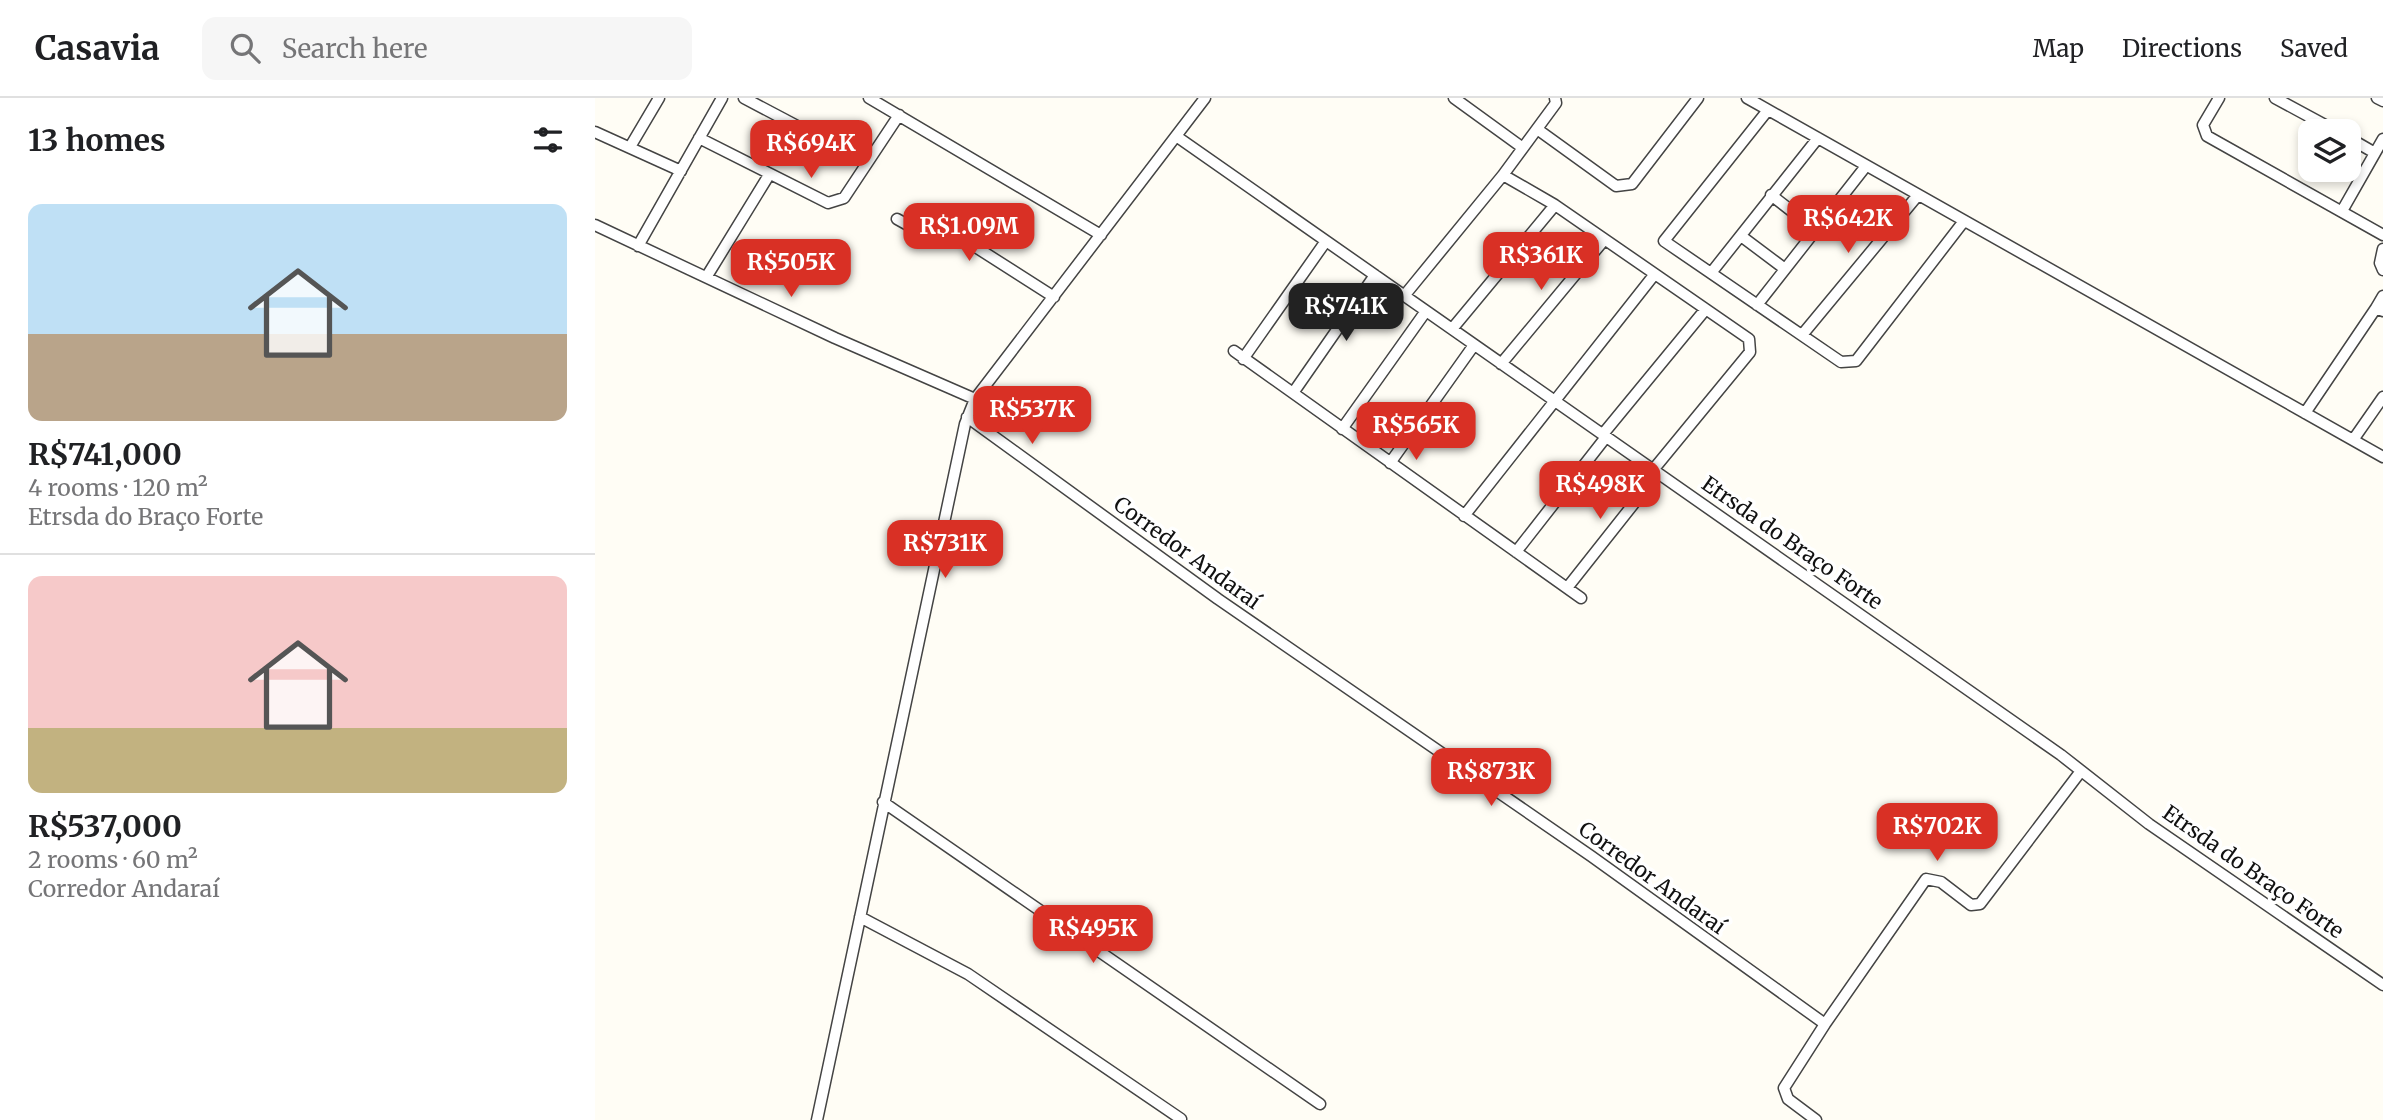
<!DOCTYPE html>
<html lang="en">
<head>
<meta charset="utf-8">
<style>
	body { margin:0; font-family:Merriweather,serif; background:#f6f6f6; color:#202124; height:100vh; display:flex; flex-direction:column; font-size:26px; white-space:nowrap }
	* { box-sizing:border-box; margin:0 }
	p { font-size:23px; color:#757577 }
	.icon { flex:none; width:38px; height:38px; fill:none; stroke:currentColor; stroke-width:2; stroke-linecap:round; stroke-linejoin:round }
	.map { position:relative; flex:1; overflow:hidden }
	.panel { display:flex; flex-direction:column; background:#fff; width:595px }
	.panel>* { flex:none }
	.buttons { position:absolute; left:1703px; top:21px; display:grid; gap:14px }
	.buttons a { display:grid; place-items:center; width:63px; height:63px; border-radius:14px; background:#fff; box-shadow:0 4px 10px #0003; font-size:35px }
	.price { position:absolute; translate:-50% -60px; padding:0 16px; border-radius:14px; background:#d93025; color:#fff; font-size:23px; line-height:46px; filter:drop-shadow(0 2px 4px #0008) }
	.price::after { content:''; position:absolute; left:50%; top:42px; width:21px; height:16px; margin-left:-10px; background:inherit; clip-path:polygon(0 0,100% 0,50% 100%) }
	.price.selected { background:#222; color:#fff }
	ul { padding:0; list-style:none }
	li { display:grid; align-content:center; gap:14px; height:371px; padding:0 28px }
	li+li { border-top:2px solid #e0e0e0 }
	li span { display:grid; place-items:center; height:217px; border-radius:14px; color:#555 }
	li>.icon { margin-inline-start:auto }
	span .icon { width:126px; height:126px; fill:#fffc; stroke-width:1 }
	li b { font-size:30px }
	h2 { display:flex; justify-content:space-between; align-items:center; height:84px; padding:0 28px; font-size:30px }
	header { display:flex; align-items:center; gap:42px; box-sizing:border-box; height:98px; padding:0 35px; background:#fff; border-bottom:2px solid #e0e0e0 }
	header strong { font-size:33px }
	nav { display:flex; gap:38px; margin-inline-start:auto; font-size:24px }
	.search { width:490px; height:63px; background:#f6f6f6; display:flex; align-items:center; gap:18px; box-sizing:border-box; padding:0 24px; border-radius:14px; color:#757577; font-size:26px }
	main { display:flex; flex:1; min-height:0 }
	.map>svg:first-child { display:block }
	.lines { fill:none; stroke-linecap:round; stroke-linejoin:round }
	.minor-casing { stroke:#444; stroke-width:13 }
	.minor { stroke:#fff; stroke-width:10 }
	.labels { text-anchor:middle; stroke-width:7; stroke-linejoin:round; paint-order:stroke }
	.street-label { font-size:21px; fill:#111; stroke:#fff }
</style>
</head>
<body>
<header>
<strong>Casavia</strong>
<div class="search"><svg class="icon" aria-label="search" viewBox="0 0 24 24"><circle cx="10" cy="10" r="6"/><path d="M15 15l6 6"/></svg>Search here</div>
<nav><a>Map</a><a>Directions</a><a>Saved</a></nav>
</header>
<main>
<section class="panel">
<h2>13 homes<svg class="icon" aria-label="filters" viewBox="0 0 24 24"><path d="M4 7h16M4 17h16"/><circle cx="9" cy="7" r="2"/><circle cx="15" cy="17" r="2"/></svg></h2>
<ul>
<li><span style="background:linear-gradient(#bfe0f5 60%,#b9a48a 0)"><svg class="icon" aria-label="home" viewBox="0 0 24 24"><path d="M3 11l9-7 9 7M6 9v11h12V9"/></svg></span><div><b>R$741,000</b><p>4 rooms · 120 m²</p><p>Etrsda do Braço Forte</p></div></li>
<li><span style="background:linear-gradient(#f6c9c9 70%,#c2b280 0)"><svg class="icon" aria-label="home" viewBox="0 0 24 24"><path d="M3 11l9-7 9 7M6 9v11h12V9"/></svg></span><div><b>R$537,000</b><p>2 rooms · 60 m²</p><p>Corredor Andaraí</p></div></li>
</ul>
</section>
<div class="map">
<svg width="1788" height="1022" viewBox="0 0 1788 1022">
	<rect width="100%" height="100%" fill="#fffdf5"/>
	<g class="lines">
		<!-- minor casing -->
		<g class="minor-casing">
			<path id="minor" d="M149 0 272 65
				M274 0 506 137
				M859 0 928 50
				M1152 0 1788 359
				M1624 0 1608 27 1612 38 1788 137
				M1680 0 1741 33
				M1782 0 1788 3
				M1173 12 1069 143 1246 264 1261 263 1369 123
				M942 31 1021 88 1037 86 1103 0
				M0 34 86 73
				M581 38 1466 657 1554 726 1788 887
				M104 40 233 105 249 100 304 17
				M1754 40 1780 55
				M35 49 64 0
				M908 77 961 5 960 0
				M1176 97 1221 132
				M1747 113 1788 41
				M302 121 338 141 365 139 459 199
				M0 127 240 240 380 301
				M1146 138 1190 171
				M43 148 127 0
				M1788 151 1785 165 1788 172
				M1116 175 1223 40
				M112 178 174 77
				M809 198 908 77 960 107 1154 241 1155 254 1058 372
				M1162 207 1271 68
				M1781 210 1788 198
				M857 231 960 107
				M1207 237 1323 97
				M639 253 986 500
				M648 261 731 143
				M906 266 1009 142
				M698 295 780 177
				M1710 315 1781 210 1788 213
				M372 319 623 501 996 758 1230 926 1189 990 1193 1001 1221 1022
				M747 331 831 213
				M1008 336 1110 212
				M1758 342 1788 299
				M795 365 879 247
				M869 418 1059 177
				M921 454 1011 339
				M972 490 1063 375
				M288 704 725 1006
				M265 819 373 876 586 1021
				M1230 926 1331 781 1346 784 1376 807 1385 806 1486 673
				M222 1022 370 326 380 301 610 0"/>
		</g>
		<!-- minor -->
		<use href="#minor" class="minor"/>
	</g>
	<g class="labels">
		<!-- street labels -->
		<g class="street-label">
			<text transform="translate(1197 445) rotate(35)" y="7">Etrsda do Braço Forte</text>
			<text transform="translate(592 455) rotate(36)" y="7">Corredor Andaraí</text>
			<text transform="translate(1658 774) rotate(35)" y="7">Etrsda do Braço Forte</text>
			<text transform="translate(1057 780) rotate(36)" y="7">Corredor Andaraí</text>
		</g>
	</g>
</svg>
<div class="buttons">
<a><svg class="icon" aria-label="layers" viewBox="0 0 24 24"><path d="M12 4l9 5-9 5-9-5zM3 14l9 5 9-5"/></svg></a>
</div>
<b class="price" style="left:216px;top:82px">R$694K</b>
<b class="price" style="left:1253px;top:157px">R$642K</b>
<b class="price" style="left:374px;top:165px">R$1.09M</b>
<b class="price" style="left:946px;top:194px">R$361K</b>
<b class="price" style="left:196px;top:201px">R$505K</b>
<b class="price selected" style="left:751px;top:245px">R$741K</b>
<b class="price" style="left:437px;top:348px">R$537K</b>
<b class="price" style="left:821px;top:364px">R$565K</b>
<b class="price" style="left:1005px;top:423px">R$498K</b>
<b class="price" style="left:350px;top:482px">R$731K</b>
<b class="price" style="left:896px;top:710px">R$873K</b>
<b class="price" style="left:1342px;top:765px">R$702K</b>
<b class="price" style="left:498px;top:867px">R$495K</b>
</div>
</main>
</body>
</html>
